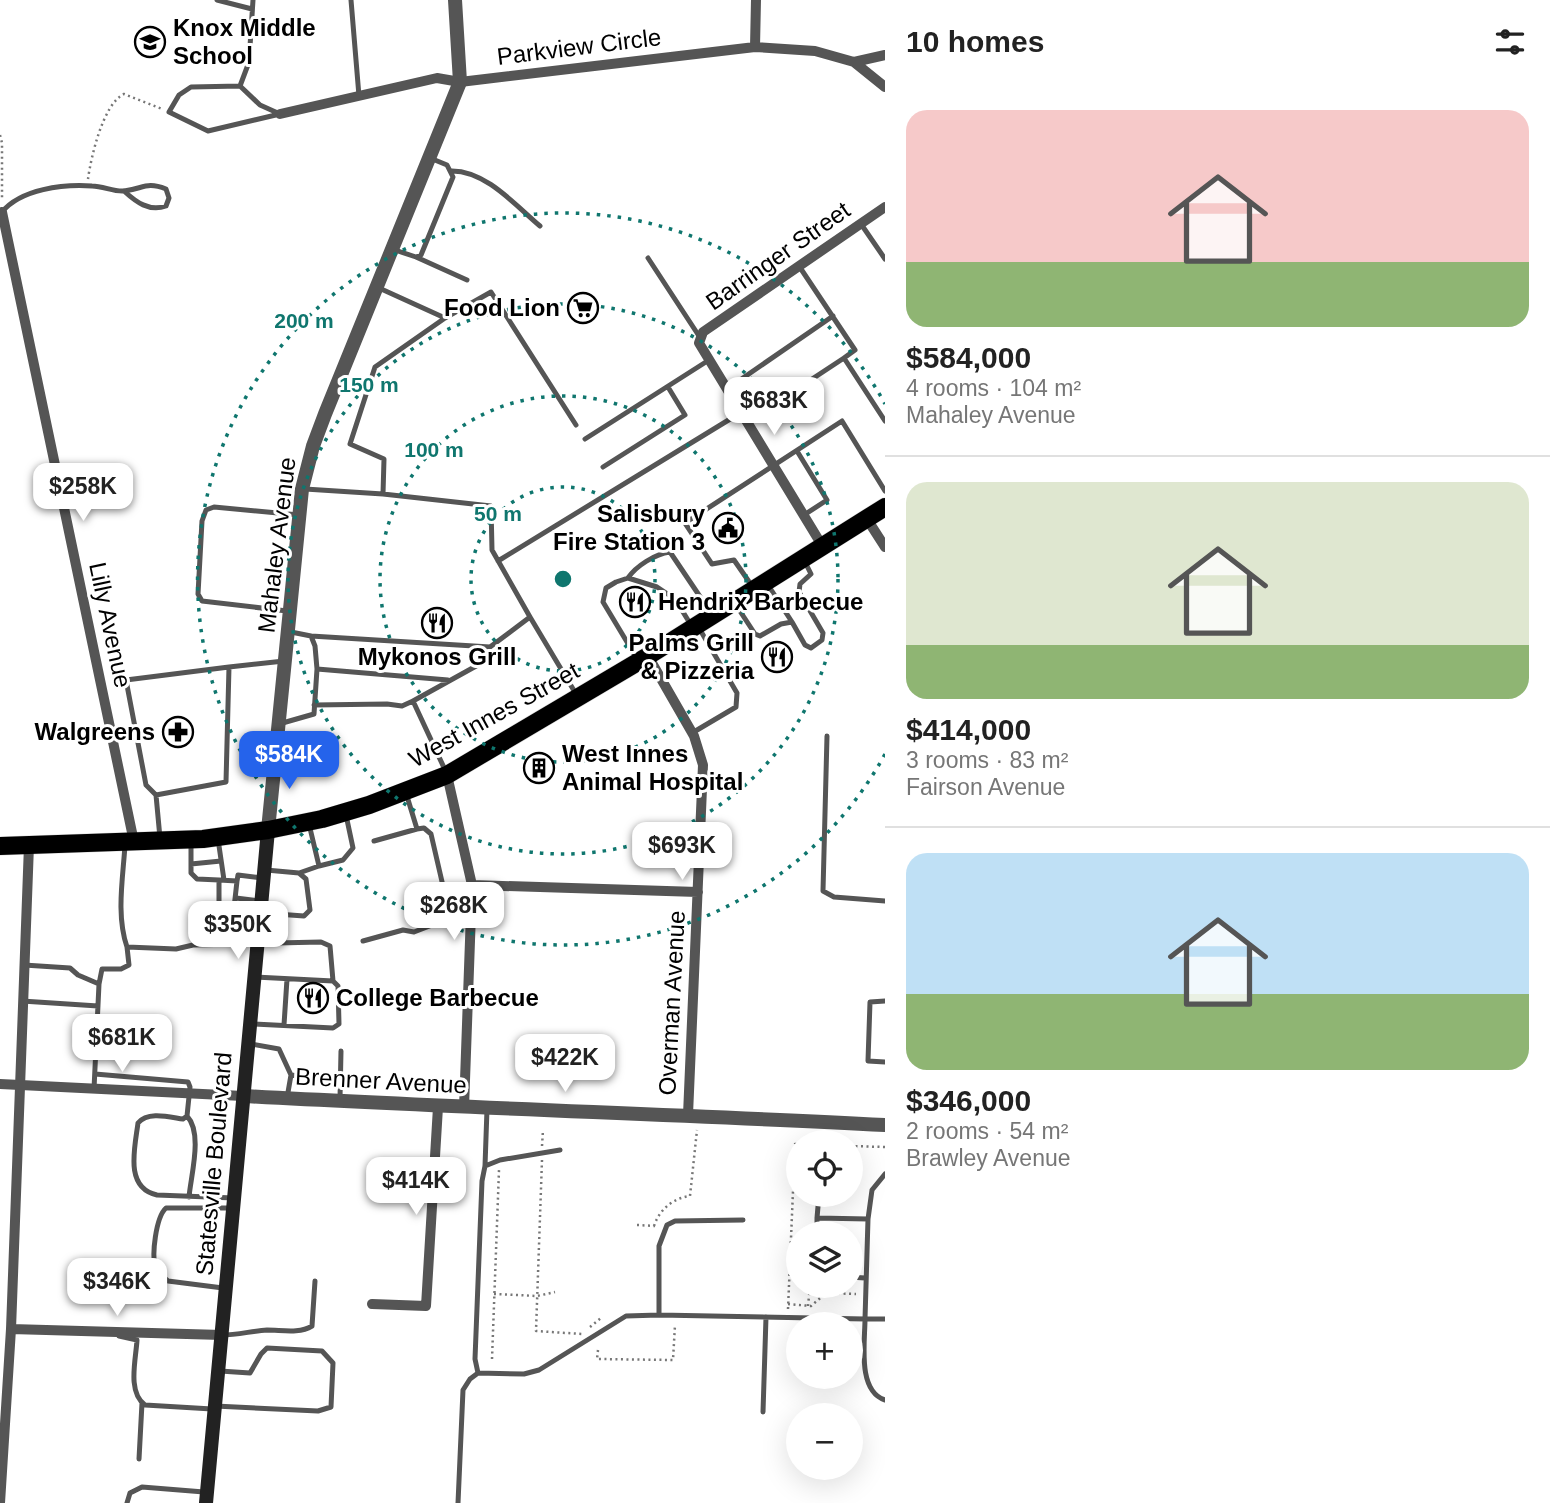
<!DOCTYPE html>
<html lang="en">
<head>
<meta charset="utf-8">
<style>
	body { margin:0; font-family:Helvetica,sans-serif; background:#f2f2f2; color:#222; height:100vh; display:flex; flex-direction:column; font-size:26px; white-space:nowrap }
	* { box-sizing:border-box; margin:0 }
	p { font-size:23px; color:#767676 }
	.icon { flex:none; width:38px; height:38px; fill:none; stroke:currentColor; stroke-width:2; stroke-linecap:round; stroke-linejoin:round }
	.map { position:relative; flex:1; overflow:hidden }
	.sheet { display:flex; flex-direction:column; background:#fff; width:665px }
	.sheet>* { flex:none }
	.fabs { position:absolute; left:786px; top:1130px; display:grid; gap:14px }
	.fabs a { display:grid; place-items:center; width:77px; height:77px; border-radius:50%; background:#fff; box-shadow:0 7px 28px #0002; font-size:35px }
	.price { position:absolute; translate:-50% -60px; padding:0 16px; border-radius:14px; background:#fff; color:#222; font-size:23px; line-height:46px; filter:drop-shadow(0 2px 4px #0008) }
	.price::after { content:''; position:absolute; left:50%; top:42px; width:21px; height:16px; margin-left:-10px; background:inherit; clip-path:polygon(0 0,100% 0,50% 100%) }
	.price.current { background:#2563eb; color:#fff }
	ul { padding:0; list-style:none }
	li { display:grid; align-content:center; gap:14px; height:371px; padding:0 21px }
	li+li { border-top:2px solid #e0e0e0 }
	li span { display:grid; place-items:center; height:217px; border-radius:21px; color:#555 }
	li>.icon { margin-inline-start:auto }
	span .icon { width:126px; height:126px; fill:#fffc; stroke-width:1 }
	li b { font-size:30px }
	h2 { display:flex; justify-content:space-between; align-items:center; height:84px; padding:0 21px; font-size:30px }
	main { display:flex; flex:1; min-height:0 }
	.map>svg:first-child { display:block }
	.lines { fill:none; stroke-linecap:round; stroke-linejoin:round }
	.primary-casing { stroke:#dbdbdb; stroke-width:19 }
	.path { stroke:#777; stroke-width:2.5; stroke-dasharray:2 3.5; stroke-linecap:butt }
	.service { stroke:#555; stroke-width:5 }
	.minor { stroke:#555; stroke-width:10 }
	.tertiary { stroke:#555; stroke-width:14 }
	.secondary { stroke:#222; stroke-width:14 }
	.primary { stroke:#000; stroke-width:18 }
	.ring { fill:none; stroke:#0f766e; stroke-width:3.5; stroke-dasharray:3.5 7 }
	.labels { text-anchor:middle; stroke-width:6; stroke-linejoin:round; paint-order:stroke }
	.poi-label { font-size:24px; font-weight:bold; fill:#000; stroke:#fff; text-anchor:start }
	.street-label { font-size:24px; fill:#000; stroke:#fff }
	.centre { fill:#0f766e; stroke:#fff; stroke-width:3.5 }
	.ring-label { font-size:21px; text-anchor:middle; font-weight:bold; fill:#0f766e; stroke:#fff; stroke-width:6; stroke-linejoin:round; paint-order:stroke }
</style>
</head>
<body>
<main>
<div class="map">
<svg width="885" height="1503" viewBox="0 0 885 1503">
	<rect width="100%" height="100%" fill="#fff"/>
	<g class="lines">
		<!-- primary casing -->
		<g class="primary-casing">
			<path id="primary" d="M0 846 203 839 268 830 322 819 369 805 447 775 648 656 885 507"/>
		</g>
		<!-- path -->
		<path class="path" d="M0 135 2 143V200
			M88 179C91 157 103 104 124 94L162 109
			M542 1146 543 1130
			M850 1146 885 1147
			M542 1160 536 1331 582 1334
			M637 1225 655 1226
			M654 1226C659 1210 673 1198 690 1196L697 1130
			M494 1294 537 1296 555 1292
			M788 1304 811 1306 826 1293 856 1294
			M808 1306 810 1286
			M788 1309 795 1144H798
			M590 1327 601 1318
			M598 1350 597 1359 673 1360 675 1325
			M492 1359 499 1170"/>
		<!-- service -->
		<path class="service" d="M217 0 252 9
			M351 0 359 96
			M240 86 260 105 280 114 208 131 169 112 179 95 191 87Z
			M240 86 249 62 253 0
			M452 171C486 171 515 205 540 226
			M2 212C21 189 63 184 92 186 103 186 114 192 124 191 143 189 146 181 166 189L169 198 166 206C149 212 136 202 124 191
			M861 224 885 259
			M395 250 416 257 421 255 453 177 447 165 430 158
			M416 257 467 280
			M648 258 699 336
			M799 266 855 350 844 358
			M379 288 445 318 375 367 350 444 384 459 383 494
			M445 318 491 292 576 425
			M727 389 833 316
			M747 422 844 358 885 421
			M585 439 709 360
			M797 451 827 500 804 515
			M603 467 685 415 668 387
			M305 489 383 494 491 506 492 550 530 617
			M498 561 740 413
			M628 578C636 566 655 554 670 552L711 613
			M768 585 792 622
			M752 586 734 560 712 564 685 523 842 421 885 491
			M736 605 755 634 760 636 781 624 792 622 805 645 811 648 822 640 823 633 799 592 800 584 811 574 805 562
			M287 611 202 601 198 594 202 521 206 510 214 507 299 515
			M291 632 311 636 315 646 317 669 448 680
			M311 636 490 647
			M636 657 603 602 606 588 616 582 628 578 657 587 675 599 691 625
			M314 705 387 704 402 706 413 701
			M279 724 314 714 317 669
			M692 733 736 707 737 693 699 628
			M827 736 823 891 834 897 885 901
			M446 772 413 701 487 660 490 647 530 617 576 694
			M406 793 417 829 424 828 431 834 443 886 472 885
			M156 795 146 785 126 680 229 667
			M309 824 319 866 343 860 353 848 346 815
			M160 838 156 795 226 782 229 667 284 661
			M218 839 224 880
			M374 841 417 829
			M191 843V873L197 879 219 880V909L225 916 233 917 232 930 256 932
			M125 845C123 878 116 915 127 947L176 949 193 945 321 942 330 946 333 981
			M191 864 221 861
			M299 873 319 866
			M219 880 237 881 233 917
			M237 881 238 875 263 878
			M236 898 261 901
			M263 913 304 916 310 910 306 879 299 873 266 870
			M363 941 403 930 414 932 445 920V887
			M24 965 70 968 78 975 99 984 94 1089
			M99 984 102 969H121L129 965 127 947
			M22 1001 98 1006
			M885 1001 870 1002 868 1061 885 1062
			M253 1024 333 1028 339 1024 338 986 333 981 255 977
			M284 1025 287 979
			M251 1044 279 1049 291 1075 287 1098
			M95 1074 188 1082 190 1087 187 1116 183 1119C169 1117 148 1111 138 1123 135 1147 124 1188 157 1195L234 1198
			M291 1075 341 1081
			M340 1098 341 1051
			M187 1116C203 1133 191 1175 189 1197
			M485 1166 500 1160 560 1150
			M885 1174 872 1190 868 1219 865 1319H885
			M817 1218 819 1195
			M817 1234V1218L868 1219
			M850 1277 865 1278
			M223 1288 168 1281C163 1277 159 1273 156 1268 151 1256 156 1217 166 1208H231
			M659 1315V1246L667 1225 675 1221 743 1220
			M222 1335C237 1335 252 1331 267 1330 282 1330 299 1334 312 1326L315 1281
			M119 1336 137 1340C136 1359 127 1392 145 1405L212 1409
			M478 1373 475 1359 482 1181 485 1166 487 1109
			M215 1406 318 1411 331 1407 333 1363 322 1351 267 1348 261 1354 250 1373 220 1371
			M763 1412 766 1317
			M139 1459 142 1403
			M127 1503 130 1493 142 1487 204 1492
			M458 1503 463 1390 470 1379 478 1373 524 1374 539 1370 626 1316 659 1315 865 1319C865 1342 857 1391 885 1400"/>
		<!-- minor -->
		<path class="minor" d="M755 47 756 0
			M854 62 885 87
			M280 114 437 78 460 82 755 47 815 51 854 62 885 55
			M2 212 134 842
			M867 519 885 547
			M823 547 699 343 703 332 885 207
			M648 656 694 736 703 765 688 1115
			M447 775 472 885 464 1108
			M472 885 698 892
			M0 1084 243 1096
			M372 1304 426 1306 438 1107
			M11 1329 222 1335
			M0 1503 11 1329 29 845"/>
		<!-- tertiary -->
		<path class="tertiary" d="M268 830 302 489 313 446 325 414 460 82 455 0
			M243 1096C457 1108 671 1114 885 1125"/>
		<!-- secondary -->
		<path class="secondary" d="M206 1503 268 830"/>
		<!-- primary -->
		<use href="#primary" class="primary"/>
	</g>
	<!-- distance rings -->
	<g class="ring">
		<circle cx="563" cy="579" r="92"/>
		<circle cx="563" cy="579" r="183"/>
		<circle cx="563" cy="579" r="275"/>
		<path d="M885 754A366 366 0 1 1 885 404"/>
	</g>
	<!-- icons -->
	<defs>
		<g id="school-ring" transform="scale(1.575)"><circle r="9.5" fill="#fff" stroke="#000" stroke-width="1.5"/><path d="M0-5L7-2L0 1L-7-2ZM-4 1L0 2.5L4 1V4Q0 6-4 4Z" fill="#000"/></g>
		<g id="supermarket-ring" transform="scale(1.575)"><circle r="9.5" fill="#fff" stroke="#000" stroke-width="1.5"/><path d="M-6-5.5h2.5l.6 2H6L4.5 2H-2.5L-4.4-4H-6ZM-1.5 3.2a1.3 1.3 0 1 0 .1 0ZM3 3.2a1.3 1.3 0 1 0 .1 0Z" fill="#000"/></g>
		<g id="civic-ring" transform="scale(1.575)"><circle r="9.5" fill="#fff" stroke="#000" stroke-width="1.5"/><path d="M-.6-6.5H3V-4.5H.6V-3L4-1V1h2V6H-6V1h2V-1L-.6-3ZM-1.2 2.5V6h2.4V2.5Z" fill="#000"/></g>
		<g id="restaurant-ring" transform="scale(1.575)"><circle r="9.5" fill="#fff" stroke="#000" stroke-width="1.5"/><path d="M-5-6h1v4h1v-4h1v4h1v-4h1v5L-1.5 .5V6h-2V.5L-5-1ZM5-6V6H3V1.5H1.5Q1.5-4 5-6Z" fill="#000"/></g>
		<g id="pharmacy-ring" transform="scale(1.575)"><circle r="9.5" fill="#fff" stroke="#000" stroke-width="1.5"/><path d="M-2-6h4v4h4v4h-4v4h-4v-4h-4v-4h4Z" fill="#000"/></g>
		<g id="building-ring" transform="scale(1.575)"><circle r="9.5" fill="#fff" stroke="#000" stroke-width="1.5"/><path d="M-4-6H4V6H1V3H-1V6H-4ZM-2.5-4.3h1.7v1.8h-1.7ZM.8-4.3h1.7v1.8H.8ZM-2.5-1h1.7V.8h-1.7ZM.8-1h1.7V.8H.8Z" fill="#000"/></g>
	</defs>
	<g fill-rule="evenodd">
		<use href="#school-ring" x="150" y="42"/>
		<use href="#supermarket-ring" x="583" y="308"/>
		<use href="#civic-ring" x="728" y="528"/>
		<use href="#restaurant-ring" x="635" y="602"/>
		<use href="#restaurant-ring" x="437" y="623"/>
		<use href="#restaurant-ring" x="777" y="657"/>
		<use href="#pharmacy-ring" x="178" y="732"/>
		<use href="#building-ring" x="539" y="768"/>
		<use href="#restaurant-ring" x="313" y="998"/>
	</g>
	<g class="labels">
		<!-- poi labels -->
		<g class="poi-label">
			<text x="173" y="36">Knox Middle<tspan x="173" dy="28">School</tspan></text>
			<text x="560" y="316" text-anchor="end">Food Lion</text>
			<text x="705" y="522" text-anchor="end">Salisbury<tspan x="705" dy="28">Fire Station 3</tspan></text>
			<text x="658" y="610">Hendrix Barbecue</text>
			<text x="754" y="651" text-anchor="end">Palms Grill<tspan x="754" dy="28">&amp; Pizzeria</tspan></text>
			<text x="437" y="665" text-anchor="middle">Mykonos Grill</text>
			<text x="155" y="740" text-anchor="end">Walgreens</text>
			<text x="562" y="762">West Innes<tspan x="562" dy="28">Animal Hospital</tspan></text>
			<text x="336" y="1006">College Barbecue</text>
		</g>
		<!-- street labels -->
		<g class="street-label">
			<text transform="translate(579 47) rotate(-7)" y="8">Parkview Circle</text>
			<text transform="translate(778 256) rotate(-35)" y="8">Barringer Street</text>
			<text transform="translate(277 545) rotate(-83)" y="8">Mahaley Avenue</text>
			<text transform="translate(110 625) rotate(78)" y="8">Lilly Avenue</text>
			<text transform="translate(494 715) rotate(-29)" y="8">West Innes Street</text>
			<text transform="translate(672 1003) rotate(-87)" y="8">Overman Avenue</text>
			<text transform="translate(381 1081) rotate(3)" y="8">Brenner Avenue</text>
			<text transform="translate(214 1164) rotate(-85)" y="8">Statesville Boulevard</text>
		</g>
	</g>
	<circle cx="563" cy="579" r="10" class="centre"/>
	<g class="ring-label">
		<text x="304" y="328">200 m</text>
		<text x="369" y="392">150 m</text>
		<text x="434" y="457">100 m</text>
		<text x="498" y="521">50 m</text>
	</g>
</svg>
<div class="fabs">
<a><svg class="icon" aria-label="locate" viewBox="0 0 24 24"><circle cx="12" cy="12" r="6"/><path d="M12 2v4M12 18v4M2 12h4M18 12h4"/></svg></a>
<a><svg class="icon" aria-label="layers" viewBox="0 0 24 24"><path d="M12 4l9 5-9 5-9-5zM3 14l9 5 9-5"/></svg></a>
<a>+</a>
<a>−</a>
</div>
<b class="price" style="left:774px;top:437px">$683K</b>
<b class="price" style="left:83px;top:523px">$258K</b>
<b class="price current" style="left:289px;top:791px">$584K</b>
<b class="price" style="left:682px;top:882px">$693K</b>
<b class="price" style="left:454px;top:942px">$268K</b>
<b class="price" style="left:238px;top:961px">$350K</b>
<b class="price" style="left:122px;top:1074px">$681K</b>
<b class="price" style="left:565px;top:1094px">$422K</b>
<b class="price" style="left:416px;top:1217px">$414K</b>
<b class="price" style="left:117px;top:1318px">$346K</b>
</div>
<section class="sheet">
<h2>10 homes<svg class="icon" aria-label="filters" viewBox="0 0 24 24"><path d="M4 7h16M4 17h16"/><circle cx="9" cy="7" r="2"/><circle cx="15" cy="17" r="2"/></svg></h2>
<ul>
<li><span style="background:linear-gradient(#f6c9c9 70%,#8fb573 0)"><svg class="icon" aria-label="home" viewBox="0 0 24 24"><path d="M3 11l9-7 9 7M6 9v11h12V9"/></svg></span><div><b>$584,000</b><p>4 rooms · 104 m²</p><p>Mahaley Avenue</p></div></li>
<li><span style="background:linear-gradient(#dfe7d0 75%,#8fb573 0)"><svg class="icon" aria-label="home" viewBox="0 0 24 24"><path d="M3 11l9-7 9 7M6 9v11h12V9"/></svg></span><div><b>$414,000</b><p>3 rooms · 83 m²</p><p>Fairson Avenue</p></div></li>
<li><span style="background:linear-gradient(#bfe0f5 65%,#8fb573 0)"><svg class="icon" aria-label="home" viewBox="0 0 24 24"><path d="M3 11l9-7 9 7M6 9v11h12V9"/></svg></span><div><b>$346,000</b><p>2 rooms · 54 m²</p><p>Brawley Avenue</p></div></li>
</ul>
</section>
</main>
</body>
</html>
